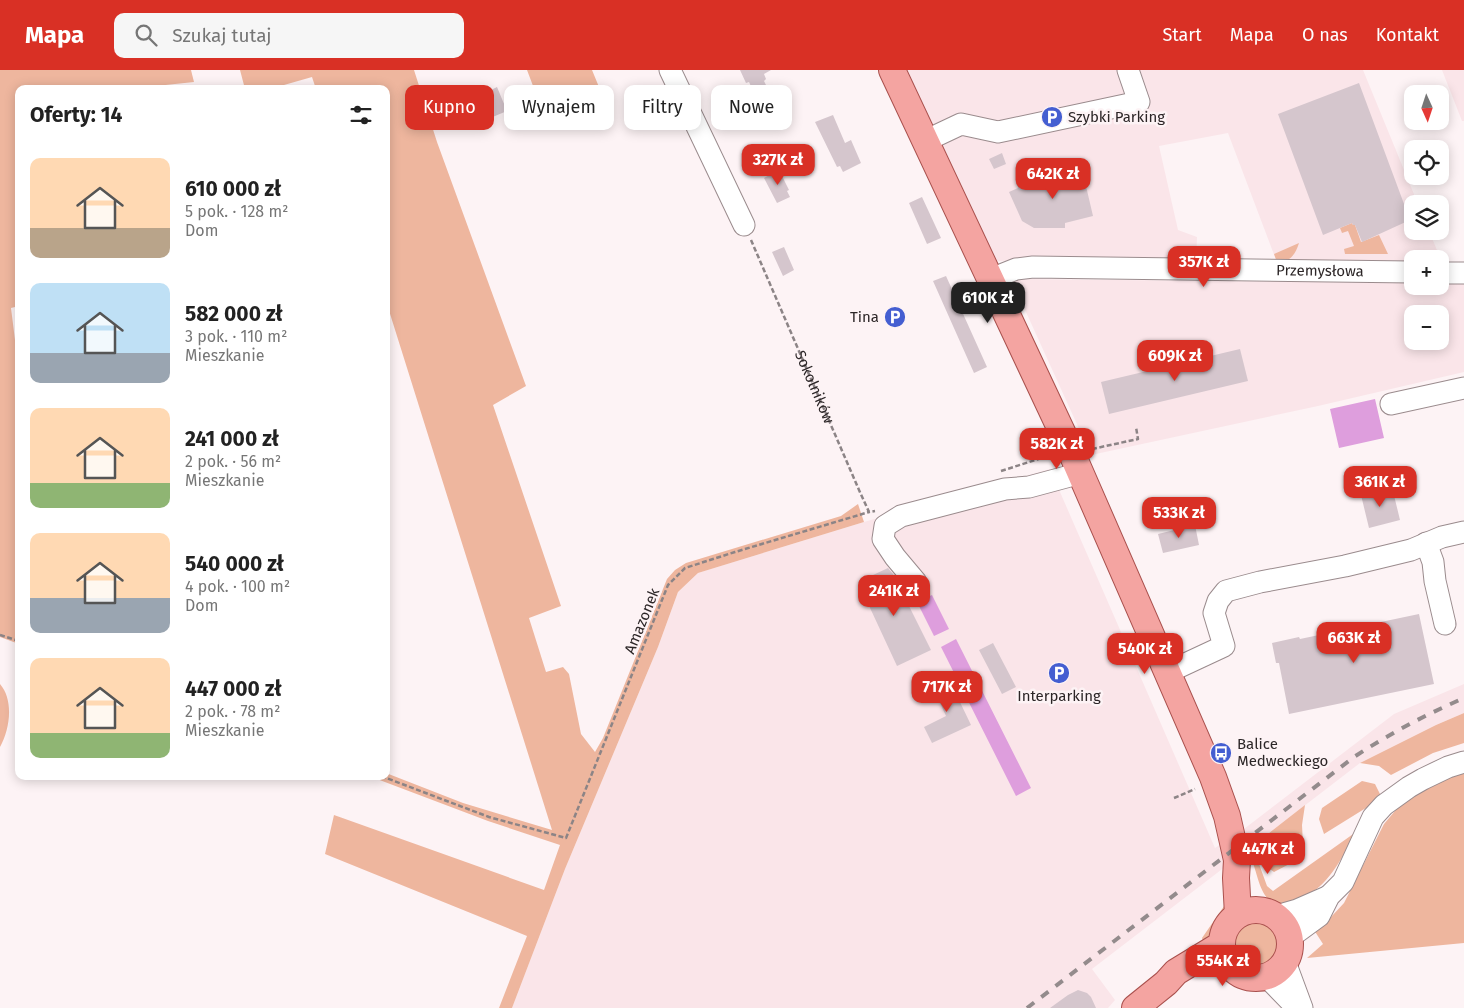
<!DOCTYPE html>
<html lang="pl">
<head>
<meta charset="utf-8">
<style>
	body { margin:0; font-family:"Fira Sans",sans-serif; background:#f6f6f6; color:#222; height:100vh; display:flex; flex-direction:column; font-size:19px; white-space:nowrap }
	* { box-sizing:border-box; margin:0 }
	p { font-size:16px; color:#767676 }
	.icon { flex:none; width:28px; height:28px; fill:none; stroke:currentColor; stroke-width:2; stroke-linecap:round; stroke-linejoin:round }
	.map { position:relative; flex:1; overflow:hidden }
	.details { position:absolute; left:15px; top:15px; width:375px; height:695px; display:flex; flex-direction:column; background:#fff; border-radius:10px; box-shadow:0 2px 12px #0003 }
	.details>* { flex:none }
	.hud { position:absolute; left:405px; top:15px; width:475px; height:45px; display:flex; gap:10px }
	.needle { width:32px; rotate:177deg }
	.controls { position:absolute; left:1404px; top:15px; display:grid; gap:10px }
	.controls a { display:grid; place-items:center; width:45px; height:45px; border-radius:10px; background:#fff; box-shadow:0 2px 12px #0003; font-size:25px }
	.price { position:absolute; translate:-50% -42px; padding:0 11px; border-radius:10px; background:#d93025; color:#fff; font-size:16px; line-height:32px; filter:drop-shadow(0 1px 2px #0008) }
	.price::after { content:''; position:absolute; left:50%; top:30px; width:15px; height:11px; margin-left:-8px; background:inherit; clip-path:polygon(0 0,100% 0,50% 100%) }
	.price.selected { background:#222; color:#fff }
	ul { padding:0; list-style:none }
	li { display:flex; align-items:center; gap:15px; height:125px; padding:0 15px }
	li span { display:grid; place-items:center; flex:none; width:140px; height:100px; border-radius:10px; color:#555 }
	li>.icon { margin-inline-start:auto }
	span .icon { width:60px; height:60px; fill:#fffc; stroke-width:1 }
	li b { font-size:21px }
	h2 { display:flex; justify-content:space-between; align-items:center; height:60px; padding:0 15px; font-size:21px }
	.pill { padding:0 18px; border-radius:10px; background:#fff; box-shadow:0 2px 12px #0003; font-size:18px; line-height:45px }
	.pill.selected { background:#d93025; color:#fff }
	header { display:flex; align-items:center; gap:30px; box-sizing:border-box; height:70px; padding:0 25px; background:#d93025; color:#fff }
	header strong { font-size:24px }
	nav { display:flex; gap:28px; margin-inline-start:auto; font-size:18px }
	.search { width:350px; height:45px; background:#f6f6f6; display:flex; align-items:center; gap:12px; box-sizing:border-box; padding:0 18px; border-radius:10px; color:#767676; font-size:19px }
	.map>svg:first-child { display:block }
	.built { fill:#fae5e9; fill-rule:evenodd }
	.green { fill:#eeb69e }
	.water { fill:#de9edd }
	.building { fill:#d5c6cd }
	.lines { fill:none; stroke-linecap:round; stroke-linejoin:round }
	.minor-casing { stroke:#9a8b8d; stroke-width:23 }
	.major-casing { stroke:#a9504d; stroke-width:28 }
	.path { stroke:#8c8486; stroke-width:2.5; stroke-dasharray:5 2.5; stroke-linecap:butt }
	.minor { stroke:#fff; stroke-width:21 }
	.major { stroke:#f4a4a1; stroke-width:26 }
	.rail { stroke:#938b8c; stroke-width:4; stroke-dasharray:9 9; stroke-linecap:butt }
	.labels { text-anchor:middle; stroke-width:5; stroke-linejoin:round; paint-order:stroke }
	.poi-label { font-size:15px; fill:#2c2627; stroke:#fdf3f5; text-anchor:start }
	.street-label { font-size:15px; fill:#2c2627; stroke:#fdf3f5 }
</style>
</head>
<body>
<header>
<strong>Mapa</strong>
<div class="search"><svg class="icon" aria-label="search" viewBox="0 0 24 24"><circle cx="10" cy="10" r="6"/><path d="M15 15l6 6"/></svg>Szukaj tutaj</div>
<nav><a>Start</a><a>Mapa</a><a>O nas</a><a>Kontakt</a></nav>
</header>
<div class="map">
<svg width="1464" height="938" viewBox="0 0 1464 938">
	<rect width="100%" height="100%" fill="#fdf3f5"/>
	<!-- built -->
	<path class="built" d="M907 0H1363L1418 134H1412V161H1429L1442 192H1440V189H1412V193L1278 195 1228 63 1159 76 1178 160 1197 167 1196 193 1029 190 996 191Z
		M1442 0H1464V51H1462Z
		M1011 209 1412 213V216H1440V214H1464V302L1318 336 1091 385ZM1412 244H1440V271H1412Z
		M1050 399 1215 778 1244 759 1394 644 1464 614V643L1436 655 1360 693 1092 899 1115 930 1108 938H512L565 799 658 577 678 522 698 503 864 452Z"/>
	<!-- green -->
	<path class="green" d="M0 0H191L194 12 156 16V19H19V236L11 238 19 302V574L0 567Z
		M240 0H414L437 72 526 316 493 335 561 536 529 548 546 602 563 597 569 604 581 664 595 682 603 668 667 509 675 500 686 493 841 446 858 434 864 452 698 503 678 522 658 577 565 799 512 938H499L527 866 325 784 334 745 544 820 560 775 488 751 369 706H386V703L463 733 552 760 386 231V19H316L312 7 284 15V19H245Z
		M527 0H592L599 17 541 37Z
		M1352 153 1353 155H1355L1361 172 1379 165 1388 184H1345L1344 179 1354 176 1348 161 1342 163 1340 158Z
		M1299 173C1295 186 1290 190 1278 195L1274 184Z
		M0 614C14 630 10 659 0 677Z
		M1464 643V673L1433 683 1391 705 1379 696 1360 693 1436 655Z
		M1464 701V873L1307 888 1323 874 1314 860 1331 847 1344 833 1384 754 1405 729Z
		M1362 711 1375 714 1382 728 1324 764 1319 749 1322 738Z
		M1305 735 1302 755 1303 775 1299 789 1274 802 1252 786 1250 778Z
		M1356 762C1343 785 1331 813 1306 826 1298 830 1289 833 1280 836 1261 831 1259 810 1253 793L1259 794 1267 816 1273 821Z
		M1229 829 1230 844 1218 863 1205 878 1202 868Z
		M1234 874a22 22 0 1 1 44 0a22 22 0 1 1-44 0Z"/>
	<!-- water -->
	<path class="water" d="M1375 329 1384 368 1339 378 1330 339Z
		M932 525 949 559 934 566 917 532Z
		M956 569 1031 718 1016 726 941 577Z"/>
	<!-- building -->
	<path class="building" d="M740 0H771L764 4 766 9 764 11 767 17 754 23 749 12 746 13Z
		M1359 13 1410 150 1362 172 1355 155H1353L1352 153 1323 165 1278 44Z
		M490 17 491 20 497 17 507 41 483 51 473 27 480 24 479 21Z
		M833 45 845 73 851 70 861 93 843 102 840 96 837 97 815 52Z
		M1002 83 1006 94 994 99 989 89Z
		M1082 99 1093 146 1065 153V158H1034L1022 151 1009 122 1018 118 1017 114Z
		M779 100 789 120 787 121 790 127 777 133 764 108Z
		M922 127 941 168 927 174 909 133Z
		M784 177 794 200 783 206 772 182Z
		M1197 178 1213 179V187H1196Z
		M946 206 987 297 974 303 933 211Z
		M1240 279 1248 311 1109 344 1101 312Z
		M1392 417 1400 450 1369 458 1361 425Z
		M1195 455 1199 475 1163 483 1158 464Z
		M888 498 893 504 931 580 897 596 858 512Z
		M1419 544 1434 614 1289 644 1279 593H1276L1272 573 1299 567 1300 569Z
		M993 573 1016 617 1002 624 979 580Z
		M948 607 971 655 932 673 924 657 946 646 932 615Z
		M1078 920 1087 923 1091 927 1096 938H1050L1068 925Z"/>
	<g class="lines">
		<!-- minor casing -->
		<g class="minor-casing">
			<g id="minor">
				<path d="M670 0 744 155"/>
				<path d="M925 71 961 54 998 62 1139 32 1128 0"/>
				<path d="M1440 203H1464"/>
				<path id="s2" d="M991 209 1016 199 1033 197 1412 202"/>
				<path d="M1391 334 1464 318"/>
				<path d="M1426 473 1433 492 1435 511 1445 554"/>
				<path d="M916 512 895 487 883 469 885 456 901 446 1005 419 1029 417 1081 403"/>
				<path d="M1165 600 1179 597 1224 576 1214 543 1218 531 1226 521 1260 512 1345 496 1411 480 1442 467 1464 462"/>
				<path d="M1276 846 1297 840 1329 826"/>
				<path d="M1289 868 1319 846 1329 826 1343 812 1373 747 1384 735 1409 717 1423 709 1448 697 1464 692"/>
				<path d="M1285 892 1302 938"/>
				<path d="M1266 906 1297 938"/>
			</g>
		</g>
		<!-- major casing -->
		<g class="major-casing">
			<path id="major" d="M892 0 1070 379 1213 707 1227 746 1237 790 1236 808 1238 845
				M1222 874a34 34 0 1 1 68 0a34 34 0 1 1-68 0Z
				M1135 938 1166 913 1176 902 1222 874"/>
		</g>
		<!-- path -->
		<g class="path">
			<path id="s1" d="M751 170 859 420 869 442 875 441"/>
			<path d="M1092 379 1138 369 1136 357"/>
			<path d="M1001 401 1051 385"/>
			<path d="M0 565 19 571"/>
			<path d="M381 706 489 747 566 768 668 515 685 498 735 482 869 442"/>
			<path d="M1174 728 1195 719"/>
		</g>
		<!-- minor -->
		<use href="#minor" class="minor"/>
		<!-- major -->
		<use href="#major" class="major"/>
		<!-- rail -->
		<path class="rail" d="M1027 938 1354 687C1389 664 1425 645 1464 628"/>
	</g>
	<!-- icons -->
	<defs>
		<g id="parking-disc" transform="scale(1.125)"><circle r="9.5" fill="#445ed1" stroke="#fdf3f5"/><path d="M-3.5-5.5H1a3.5 3.5 0 0 1 0 7H-1V5.5H-3.5ZM-1-3.4V-.6H.8a1.4 1.4 0 0 0 0-2.8Z" fill="#fff"/></g>
		<g id="bus-disc" transform="scale(1.125)"><circle r="9.5" fill="#445ed1" stroke="#fdf3f5"/><path d="M-5-6H5V4H4V6H2V4H-2V6H-4V4H-5ZM-3.5-4V0h7V-4ZM-3.5 1.2v1.5H-2V1.2ZM2 1.2v1.5H3.5V1.2Z" fill="#fff"/></g>
	</defs>
	<g fill-rule="evenodd">
		<use href="#parking-disc" x="1052" y="47"/>
		<use href="#parking-disc" x="895" y="247"/>
		<use href="#parking-disc" x="1059" y="603"/>
		<use href="#bus-disc" x="1221" y="683"/>
	</g>
	<g class="labels">
		<!-- poi labels -->
		<g class="poi-label">
			<text x="1068" y="52">Szybki Parking</text>
			<text x="879" y="252" text-anchor="end">Tina</text>
			<text x="1059" y="631" text-anchor="middle">Interparking</text>
			<text x="1237" y="679">Balice<tspan x="1237" dy="17">Medweckiego</tspan></text>
		</g>
		<!-- street labels -->
		<g class="street-label">
			<text dy="5" stroke="none"><textPath href="#s2" startOffset="331">Przemysłowa</textPath></text>
			<text dy="5" stroke="none"><textPath href="#s1" startOffset="160">Sokolników</textPath></text>
			<text transform="translate(642 551) rotate(-68)" y="5">Amazonek</text>
		</g>
	</g>
</svg>
<div class="controls">
<a><svg class="needle" viewBox="-14 -14 28 28"><path d="M0-13l5 13h-10z" fill="#e53935"/><path d="M0 13l5-13h-10z" fill="#767676"/></svg></a>
<a><svg class="icon" aria-label="locate" viewBox="0 0 24 24"><circle cx="12" cy="12" r="6"/><path d="M12 2v4M12 18v4M2 12h4M18 12h4"/></svg></a>
<a><svg class="icon" aria-label="layers" viewBox="0 0 24 24"><path d="M12 4l9 5-9 5-9-5zM3 14l9 5 9-5"/></svg></a>
<a>+</a>
<a>−</a>
</div>
<b class="price" style="left:778px;top:116px">327K zł</b>
<b class="price" style="left:1053px;top:130px">642K zł</b>
<b class="price" style="left:1204px;top:218px">357K zł</b>
<b class="price selected" style="left:988px;top:254px">610K zł</b>
<b class="price" style="left:1175px;top:312px">609K zł</b>
<b class="price" style="left:1057px;top:400px">582K zł</b>
<b class="price" style="left:1380px;top:438px">361K zł</b>
<b class="price" style="left:1179px;top:469px">533K zł</b>
<b class="price" style="left:894px;top:547px">241K zł</b>
<b class="price" style="left:1354px;top:594px">663K zł</b>
<b class="price" style="left:1145px;top:605px">540K zł</b>
<b class="price" style="left:947px;top:643px">717K zł</b>
<b class="price" style="left:1268px;top:805px">447K zł</b>
<b class="price" style="left:1223px;top:917px">554K zł</b>
<div class="hud">
<a class="pill selected">Kupno</a>
<a class="pill">Wynajem</a>
<a class="pill">Filtry</a>
<a class="pill">Nowe</a>
</div>
<section class="details">
<h2>Oferty: 14<svg class="icon" aria-label="filters" viewBox="0 0 24 24"><path d="M4 7h16M4 17h16"/><circle cx="9" cy="7" r="2"/><circle cx="15" cy="17" r="2"/></svg></h2>
<ul>
<li><span style="background:linear-gradient(#ffd9b3 70%,#b9a48a 0)"><svg class="icon" aria-label="home" viewBox="0 0 24 24"><path d="M3 11l9-7 9 7M6 9v11h12V9"/></svg></span><div><b>610 000 zł</b><p>5 pok. · 128 m²</p><p>Dom</p></div></li>
<li><span style="background:linear-gradient(#bfe0f5 70%,#9aa5b1 0)"><svg class="icon" aria-label="home" viewBox="0 0 24 24"><path d="M3 11l9-7 9 7M6 9v11h12V9"/></svg></span><div><b>582 000 zł</b><p>3 pok. · 110 m²</p><p>Mieszkanie</p></div></li>
<li><span style="background:linear-gradient(#ffd9b3 75%,#8fb573 0)"><svg class="icon" aria-label="home" viewBox="0 0 24 24"><path d="M3 11l9-7 9 7M6 9v11h12V9"/></svg></span><div><b>241 000 zł</b><p>2 pok. · 56 m²</p><p>Mieszkanie</p></div></li>
<li><span style="background:linear-gradient(#ffd9b3 65%,#9aa5b1 0)"><svg class="icon" aria-label="home" viewBox="0 0 24 24"><path d="M3 11l9-7 9 7M6 9v11h12V9"/></svg></span><div><b>540 000 zł</b><p>4 pok. · 100 m²</p><p>Dom</p></div></li>
<li><span style="background:linear-gradient(#ffd9b3 75%,#8fb573 0)"><svg class="icon" aria-label="home" viewBox="0 0 24 24"><path d="M3 11l9-7 9 7M6 9v11h12V9"/></svg></span><div><b>447 000 zł</b><p>2 pok. · 78 m²</p><p>Mieszkanie</p></div></li>
</ul>
</section>
</div>
</body>
</html>
